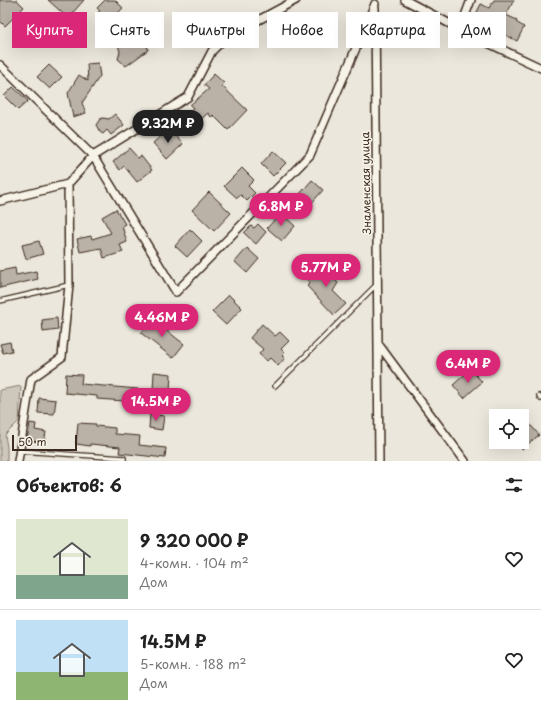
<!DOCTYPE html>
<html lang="ru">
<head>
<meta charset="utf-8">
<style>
	body { margin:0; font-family:"Playpen Sans",sans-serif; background:#f6f6f6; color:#222; height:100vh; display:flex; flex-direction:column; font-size:15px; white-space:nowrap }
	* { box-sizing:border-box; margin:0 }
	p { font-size:13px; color:#767676 }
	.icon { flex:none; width:22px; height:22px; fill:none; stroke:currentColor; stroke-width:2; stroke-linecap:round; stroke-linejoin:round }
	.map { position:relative; height:461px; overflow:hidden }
	.details { display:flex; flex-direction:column; background:#fff; flex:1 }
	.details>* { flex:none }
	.hud { position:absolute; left:12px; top:12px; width:517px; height:36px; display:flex; gap:8px }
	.tools { position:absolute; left:489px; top:409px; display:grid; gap:8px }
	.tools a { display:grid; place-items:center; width:40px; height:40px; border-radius:0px; background:#fff; box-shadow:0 4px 16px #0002; font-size:20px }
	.scale { position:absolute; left:12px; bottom:10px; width:65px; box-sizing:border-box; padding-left:4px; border:2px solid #3b2a1e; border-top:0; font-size:11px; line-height:14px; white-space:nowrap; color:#3b2a1e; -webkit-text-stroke:3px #f7f3e8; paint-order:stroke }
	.price { position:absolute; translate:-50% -34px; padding:0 9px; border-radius:14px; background:#db2777; color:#fff; font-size:13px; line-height:26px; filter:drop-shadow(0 1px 2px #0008) }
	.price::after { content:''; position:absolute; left:50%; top:24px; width:12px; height:9px; margin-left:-6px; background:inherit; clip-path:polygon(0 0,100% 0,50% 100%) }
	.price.selected { background:#222; color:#fff }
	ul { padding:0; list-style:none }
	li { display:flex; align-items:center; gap:12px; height:100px; padding:0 16px }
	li+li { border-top:1px solid #e0e0e0 }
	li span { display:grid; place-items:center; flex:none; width:112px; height:80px; border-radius:0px; color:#555 }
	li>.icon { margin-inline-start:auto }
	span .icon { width:48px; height:48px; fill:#fffc; stroke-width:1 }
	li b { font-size:17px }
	h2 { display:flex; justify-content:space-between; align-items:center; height:48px; padding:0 16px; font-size:17px }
	.tag { padding:0 14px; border-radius:0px; background:#fff; box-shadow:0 4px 16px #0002; font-size:14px; line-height:36px }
	.tag.selected { background:#db2777; color:#fff }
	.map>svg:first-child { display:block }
	.green { fill:#cec8bc; stroke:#84796d }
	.building { fill:#bab2a7; stroke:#3b2a1e }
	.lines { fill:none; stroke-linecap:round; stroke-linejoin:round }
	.service-casing { stroke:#3b2a1e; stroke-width:6 }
	.minor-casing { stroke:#3b2a1e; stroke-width:10 }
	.service { stroke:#f7f3e8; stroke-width:3.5 }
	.minor { stroke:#f7f3e8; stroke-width:7 }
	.labels { text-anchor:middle; stroke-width:3; stroke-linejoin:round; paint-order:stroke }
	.street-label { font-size:11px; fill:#3b2a1e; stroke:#f7f3e8 }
</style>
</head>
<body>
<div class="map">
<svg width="541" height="461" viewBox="0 0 541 461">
	<rect width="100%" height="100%" fill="#ece7dc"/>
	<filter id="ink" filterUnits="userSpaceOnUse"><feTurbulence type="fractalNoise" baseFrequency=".025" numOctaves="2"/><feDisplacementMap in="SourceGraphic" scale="8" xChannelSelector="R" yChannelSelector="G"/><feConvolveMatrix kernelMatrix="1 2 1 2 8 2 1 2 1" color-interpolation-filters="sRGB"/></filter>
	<g filter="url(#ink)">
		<!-- green -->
		<path class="green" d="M21 386 19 421 5 435 7 447V461H0V390Z"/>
		<!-- building -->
		<path class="building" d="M0 0H17L24 7 5 26 0 21Z
			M48 0H84L68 18Z
			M105 0H115L123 8 110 21 107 18 105 20 97 13 100 11 97 8Z
			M494 0H514L506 15 517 20 516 22 524 27 517 41 474 18 481 4 489 8Z
			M135 25 145 36 148 50 126 66 118 59 120 52 117 41Z
			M98 63 100 76 82 103 86 113 73 117 68 93 79 75 88 81 87 64Z
			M49 65 62 77 50 89 37 77Z
			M214 74 224 83 222 86 247 110 228 130 213 115 211 117 208 113 197 123 188 112 193 108 190 105 209 89 204 85Z
			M13 87 28 101 18 110 4 96Z
			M115 114 124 125 111 135 107 130 103 134 100 132 96 125 100 119 103 118 109 119Z
			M169 129 183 144 167 159 153 143Z
			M129 148 138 158 141 156 152 170 137 182 124 166 120 170 113 162Z
			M273 151 286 163 273 176 261 164Z
			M242 168 254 180 248 186 255 193 247 201 241 195 237 198 224 186Z
			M312 180 323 190 303 213 292 203Z
			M209 192 231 213 214 231 192 210Z
			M116 209 125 224 122 226 127 242 120 245 123 252 104 258 101 248 80 252 77 239 91 236 92 239 111 233 102 217Z
			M281 213 295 226 282 241 267 228Z
			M258 224 266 232 256 244 244 233 251 226 254 228Z
			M190 229 202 241 187 257 175 246Z
			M39 241 43 254 26 259 22 245Z
			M247 248 259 259 247 273 235 262Z
			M328 266 333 268 336 274 334 279 338 283 333 291 346 304 334 315 307 286 310 283 306 278 311 273H315L320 268Z
			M15 268 16 275 36 271 38 279 0 288V271Z
			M229 295 242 308 226 325 212 312Z
			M57 318 58 330 43 332 42 320Z
			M152 319 184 344 173 358 141 333Z
			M262 324 275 336 280 332 289 341 281 349 285 353 282 356 285 358 278 366 270 358 267 361 259 354 263 349 250 338Z
			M10 342 12 351 3 353 0 344Z
			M471 369 482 382 464 398 453 385Z
			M154 372 171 374 170 391 153 390Z
			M66 374 82 375 81 384 138 389V402L97 399V396L65 393Z
			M39 398 56 400 54 414 38 413Z
			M150 414 164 416 162 430 149 428Z
			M528 422 539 435 522 449V428Z
			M30 423 36 424 35 430 46 432 44 443 27 440Z
			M78 423 96 424V426L115 428V434L140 436 139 445 166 448 165 458 119 453 120 447 90 444V446L76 444Z"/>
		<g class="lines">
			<!-- service casing -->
			<g class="service-casing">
				<path id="service" d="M0 301 69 285
					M275 386 377 284
					M539 396 541 399
					M20 451 124 458V461"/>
			</g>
			<!-- minor casing -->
			<g class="minor-casing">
				<path id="minor" d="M296 0 225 38 212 51 188 97 93 156 176 292 310 155 375 4
					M405 0 469 34 541 68
					M375 8 379 461
					M460 29 471 0
					M0 65 93 156 68 184 69 285 62 357 31 379 18 461
					M0 201 68 184
					M379 345 465 461"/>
			</g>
			<!-- service -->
			<use href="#service" class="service"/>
			<!-- minor -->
			<use href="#minor" class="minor"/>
		</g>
	</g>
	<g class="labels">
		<!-- street labels -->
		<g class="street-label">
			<text transform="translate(366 183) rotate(-91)" y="4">Знаменская улица</text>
		</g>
	</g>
</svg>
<div class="tools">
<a><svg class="icon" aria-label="locate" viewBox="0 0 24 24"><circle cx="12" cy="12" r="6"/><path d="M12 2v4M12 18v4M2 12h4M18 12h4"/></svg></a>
</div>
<div class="scale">50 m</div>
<b class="price selected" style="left:168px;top:144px">9.32M ₽</b>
<b class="price" style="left:281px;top:227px">6.8M ₽</b>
<b class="price" style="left:326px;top:288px">5.77M ₽</b>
<b class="price" style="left:162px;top:338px">4.46M ₽</b>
<b class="price" style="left:468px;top:384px">6.4M ₽</b>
<b class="price" style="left:156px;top:422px">14.5M ₽</b>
<div class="hud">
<a class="tag selected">Купить</a>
<a class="tag">Снять</a>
<a class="tag">Фильтры</a>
<a class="tag">Новое</a>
<a class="tag">Квартира</a>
<a class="tag">Дом</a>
</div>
</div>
<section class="details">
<h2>Объектов: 6<svg class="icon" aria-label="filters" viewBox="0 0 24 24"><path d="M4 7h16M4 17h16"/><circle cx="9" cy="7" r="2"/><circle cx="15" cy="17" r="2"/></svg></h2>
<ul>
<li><span style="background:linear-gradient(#dfe7d0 70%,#7fa58c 0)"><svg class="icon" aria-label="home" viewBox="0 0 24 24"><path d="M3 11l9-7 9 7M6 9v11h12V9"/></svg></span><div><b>9 320 000 ₽</b><p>4-комн. · 104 m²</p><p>Дом</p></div><svg class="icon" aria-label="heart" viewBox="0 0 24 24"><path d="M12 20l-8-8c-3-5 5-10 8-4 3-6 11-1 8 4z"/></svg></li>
<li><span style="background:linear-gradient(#bfe0f5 65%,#8fb573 0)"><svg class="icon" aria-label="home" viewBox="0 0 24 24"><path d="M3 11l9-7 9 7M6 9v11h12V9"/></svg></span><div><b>14.5M ₽</b><p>5-комн. · 188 m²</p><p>Дом</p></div><svg class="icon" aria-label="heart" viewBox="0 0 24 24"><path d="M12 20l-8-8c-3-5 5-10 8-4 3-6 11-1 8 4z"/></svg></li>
</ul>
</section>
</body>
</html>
